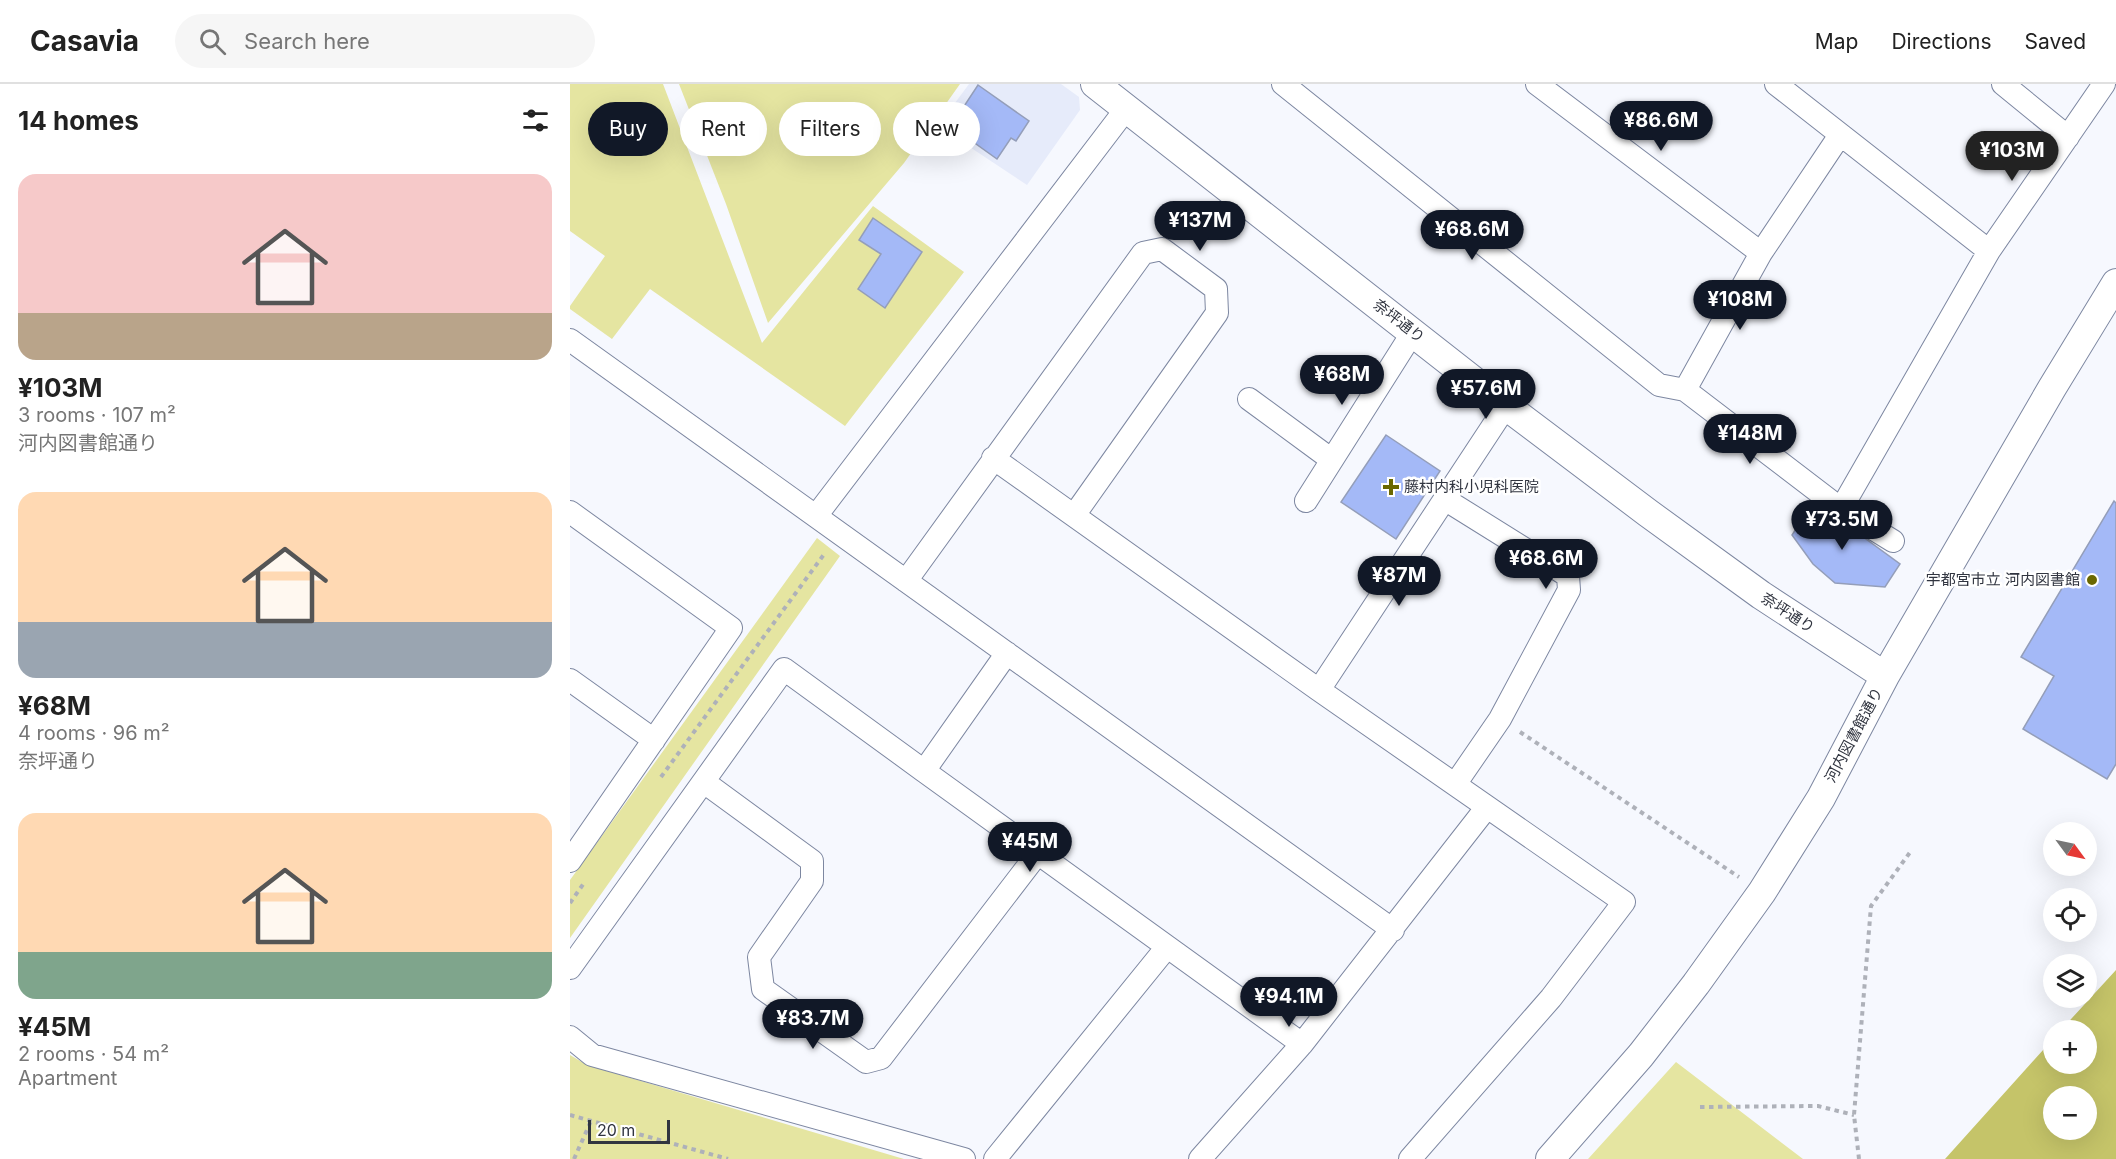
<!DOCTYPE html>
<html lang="en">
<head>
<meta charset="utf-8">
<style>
	body { margin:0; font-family:Inter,"Noto Sans JP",sans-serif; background:#f6f6f6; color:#222; height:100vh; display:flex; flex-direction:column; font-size:22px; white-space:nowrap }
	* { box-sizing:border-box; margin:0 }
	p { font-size:20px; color:#767676 }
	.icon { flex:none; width:33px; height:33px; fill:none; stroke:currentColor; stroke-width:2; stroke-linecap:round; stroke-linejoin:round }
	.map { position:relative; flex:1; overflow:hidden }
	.details { display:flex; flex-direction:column; background:#fff; width:570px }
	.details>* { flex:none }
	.top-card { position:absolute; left:18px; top:18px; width:570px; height:54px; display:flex; gap:12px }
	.needle { width:39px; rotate:123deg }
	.buttons { position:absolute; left:1473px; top:738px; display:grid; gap:12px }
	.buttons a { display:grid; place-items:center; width:54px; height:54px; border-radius:50%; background:#fff; box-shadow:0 6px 24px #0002; font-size:30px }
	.scale { position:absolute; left:18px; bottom:15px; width:82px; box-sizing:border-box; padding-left:6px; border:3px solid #313540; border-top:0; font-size:16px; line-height:21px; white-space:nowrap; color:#313540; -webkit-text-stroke:4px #fff; paint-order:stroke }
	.price { position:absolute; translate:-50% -51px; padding:0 14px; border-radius:21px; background:#111827; color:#fff; font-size:20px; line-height:39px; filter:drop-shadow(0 2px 3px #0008) }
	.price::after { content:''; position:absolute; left:50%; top:36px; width:18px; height:14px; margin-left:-9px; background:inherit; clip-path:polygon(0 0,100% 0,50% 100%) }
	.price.current { background:#222; color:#fff }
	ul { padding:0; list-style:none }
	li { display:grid; align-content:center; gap:12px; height:318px; padding:0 18px }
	li span { display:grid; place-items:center; height:186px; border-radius:18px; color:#555 }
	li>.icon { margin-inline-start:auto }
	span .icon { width:108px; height:108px; fill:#fffc; stroke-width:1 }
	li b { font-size:26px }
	h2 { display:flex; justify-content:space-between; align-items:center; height:72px; padding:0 18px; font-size:26px }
	.tag { padding:0 21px; border-radius:27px; background:#fff; box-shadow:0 6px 24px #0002; font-size:21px; line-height:54px }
	.tag.current { background:#111827; color:#fff }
	header { display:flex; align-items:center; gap:36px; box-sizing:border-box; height:84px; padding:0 30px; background:#fff; border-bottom:2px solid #e0e0e0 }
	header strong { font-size:28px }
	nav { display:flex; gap:33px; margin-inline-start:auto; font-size:21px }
	.search { width:420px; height:54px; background:#f6f6f6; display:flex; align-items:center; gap:15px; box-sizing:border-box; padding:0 21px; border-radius:33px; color:#767676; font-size:22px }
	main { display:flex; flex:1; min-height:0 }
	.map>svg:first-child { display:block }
	.built { fill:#e6ebfa }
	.green { fill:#e5e5a1 }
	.forest { fill:#c5c469; fill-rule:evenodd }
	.building { fill:#a4b9f7; stroke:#949eb9; stroke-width:1.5 }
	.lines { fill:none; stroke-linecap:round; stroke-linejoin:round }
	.minor-casing { stroke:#7d87a1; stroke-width:24 }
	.tertiary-casing { stroke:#7d87a1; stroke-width:30 }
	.path { stroke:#aeb1b9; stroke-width:4; stroke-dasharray:4.5 4.5; stroke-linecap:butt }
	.minor { stroke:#fff; stroke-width:22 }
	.tertiary { stroke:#fff; stroke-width:28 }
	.poi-dot { fill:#6a6801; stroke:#fff; stroke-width:2 }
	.labels { text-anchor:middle; stroke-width:5; stroke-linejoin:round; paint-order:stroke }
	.street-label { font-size:15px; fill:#313540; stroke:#fff }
	.poi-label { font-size:15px; fill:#313540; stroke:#fff; text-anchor:start }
</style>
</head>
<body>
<header>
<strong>Casavia</strong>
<div class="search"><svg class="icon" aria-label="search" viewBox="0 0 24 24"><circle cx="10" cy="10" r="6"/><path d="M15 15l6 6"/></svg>Search here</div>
<nav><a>Map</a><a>Directions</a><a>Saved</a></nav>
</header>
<main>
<section class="details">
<h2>14 homes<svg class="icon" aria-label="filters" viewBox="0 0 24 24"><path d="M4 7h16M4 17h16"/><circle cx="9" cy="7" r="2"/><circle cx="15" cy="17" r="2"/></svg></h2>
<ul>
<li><span style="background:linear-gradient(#f6c9c9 75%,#b9a48a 0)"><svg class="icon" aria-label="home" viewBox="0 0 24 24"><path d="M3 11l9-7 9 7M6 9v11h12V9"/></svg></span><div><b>¥103M</b><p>3 rooms · 107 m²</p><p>河内図書館通り</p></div></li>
<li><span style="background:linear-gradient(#ffd9b3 70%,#9aa5b1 0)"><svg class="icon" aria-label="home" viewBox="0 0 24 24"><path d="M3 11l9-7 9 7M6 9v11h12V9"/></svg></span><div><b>¥68M</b><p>4 rooms · 96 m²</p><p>奈坪通り</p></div></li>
<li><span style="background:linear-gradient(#ffd9b3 75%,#7fa58c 0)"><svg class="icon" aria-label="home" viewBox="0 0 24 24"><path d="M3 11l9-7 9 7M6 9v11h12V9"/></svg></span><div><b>¥45M</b><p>2 rooms · 54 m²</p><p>Apartment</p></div></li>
</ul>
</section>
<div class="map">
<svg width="1546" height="1075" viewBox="0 0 1546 1075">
	<rect width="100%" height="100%" fill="#f6f8fe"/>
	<!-- built -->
	<path class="built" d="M399 0H491L509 13 510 26 457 101 368 42Z"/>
	<!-- green -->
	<path class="green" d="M0 0H93L192 259 303 122 394 188 275 342 80 205 42 255 0 225V222L35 172 0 147Z
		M109 0H390L334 79 198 239 156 120Z
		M247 454 270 472 0 854V796Z
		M0 971 17 981 334 1075H0Z
		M1106 978 1233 1075H1018Z"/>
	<!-- forest -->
	<path class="forest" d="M1546 886V1075H1375L1483 955 1484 980H1516V946H1491ZM1484 1012H1516V1046H1484Z"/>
	<!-- building -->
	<path class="building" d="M408 1 459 37 446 57 441 54 427 75 381 42Z
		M303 134 352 168 315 224 288 205 311 170 289 156Z
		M816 351 870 387 826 455 771 418Z
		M1244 417 1330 480 1315 503 1265 499 1243 480 1222 451Z
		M1544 417 1546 419V680L1537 695 1453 645 1484 592 1451 573Z"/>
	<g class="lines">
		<!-- minor casing -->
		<g class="minor-casing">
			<path id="minor" d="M713 0 1089 301 1115 306 1271 425 1323 457
				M967 0 1191 169
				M1206 0 1419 167
				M1433 0 1498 53
				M0 256 823 846
				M1115 306 1191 169 1270 51
				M679 315 762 376
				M423 374 749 606 1054 818 981 914 840 1075
				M876 416 998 492 999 506 930 635 886 699
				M736 417 843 248
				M1271 425 1419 167 1534 0
				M0 428 161 544 0 777
				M246 432 556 25
				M336 497 573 169 592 165 646 205 647 229 505 430
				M437 569 354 687 732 960
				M0 596 84 656
				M749 606 936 322
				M134 698 242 777V797L189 873 193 905 296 978 311 974 468 769
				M0 884 214 585 354 687
				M0 953 22 971 394 1075
				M425 1075 597 863
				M630 1075 732 960 917 723"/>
		</g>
		<!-- tertiary casing -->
		<g class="tertiary-casing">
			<path id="tertiary" d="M525 0 936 322 1078 429 1191 511 1315 592
				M980 1075 1071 971 1126 900 1192 808 1251 714 1315 592 1482 304 1546 199"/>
		</g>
		<!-- path -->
		<path class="path" d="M950 648 1169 793
			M91 693 255 469
			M0 819 14 799
			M1130 1023 1248 1022 1284 1031
			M0 1031 158 1075
			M4 1075 21 1037
			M1289 1075 1284 1031 1301 822 1341 767"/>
		<!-- minor -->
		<use href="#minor" class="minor"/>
		<!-- tertiary -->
		<use href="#tertiary" class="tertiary"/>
	</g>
	<!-- markers -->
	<g class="poi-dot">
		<path d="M818 394h6v6h6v6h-6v6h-6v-6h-6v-6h6z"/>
		<circle cx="1522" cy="496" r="6"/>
	</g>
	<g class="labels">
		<!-- street labels -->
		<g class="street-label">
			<text transform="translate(829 237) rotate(38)" y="5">奈坪通り</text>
			<text transform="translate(1218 529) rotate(33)" y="5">奈坪通り</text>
			<text transform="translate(1284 651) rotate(-62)" y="5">河内図書館通り</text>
		</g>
		<!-- poi labels -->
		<g class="poi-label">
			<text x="834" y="408">藤村内科小児科医院</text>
			<text x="1510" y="501" text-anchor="end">宇都宮市立 河内図書館</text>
		</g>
	</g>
</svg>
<div class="buttons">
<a><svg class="needle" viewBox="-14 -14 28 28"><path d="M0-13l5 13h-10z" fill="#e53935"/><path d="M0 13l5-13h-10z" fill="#767676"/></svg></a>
<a><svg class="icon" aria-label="locate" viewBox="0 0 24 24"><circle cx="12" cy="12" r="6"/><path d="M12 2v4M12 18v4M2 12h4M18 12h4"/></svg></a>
<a><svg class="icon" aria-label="layers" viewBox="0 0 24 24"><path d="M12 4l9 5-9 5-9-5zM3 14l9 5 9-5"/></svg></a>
<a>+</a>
<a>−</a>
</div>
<div class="scale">20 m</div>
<b class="price" style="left:1091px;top:68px">¥86.6M</b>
<b class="price current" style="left:1442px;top:98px">¥103M</b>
<b class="price" style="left:630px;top:168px">¥137M</b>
<b class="price" style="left:902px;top:177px">¥68.6M</b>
<b class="price" style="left:1170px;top:247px">¥108M</b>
<b class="price" style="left:772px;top:322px">¥68M</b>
<b class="price" style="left:916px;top:336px">¥57.6M</b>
<b class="price" style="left:1180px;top:381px">¥148M</b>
<b class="price" style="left:1272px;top:467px">¥73.5M</b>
<b class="price" style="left:976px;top:506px">¥68.6M</b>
<b class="price" style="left:829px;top:523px">¥87M</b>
<b class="price" style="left:460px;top:789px">¥45M</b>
<b class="price" style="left:719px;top:944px">¥94.1M</b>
<b class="price" style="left:243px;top:966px">¥83.7M</b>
<div class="top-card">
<a class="tag current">Buy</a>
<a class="tag">Rent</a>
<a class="tag">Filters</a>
<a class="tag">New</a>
</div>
</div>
</main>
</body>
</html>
